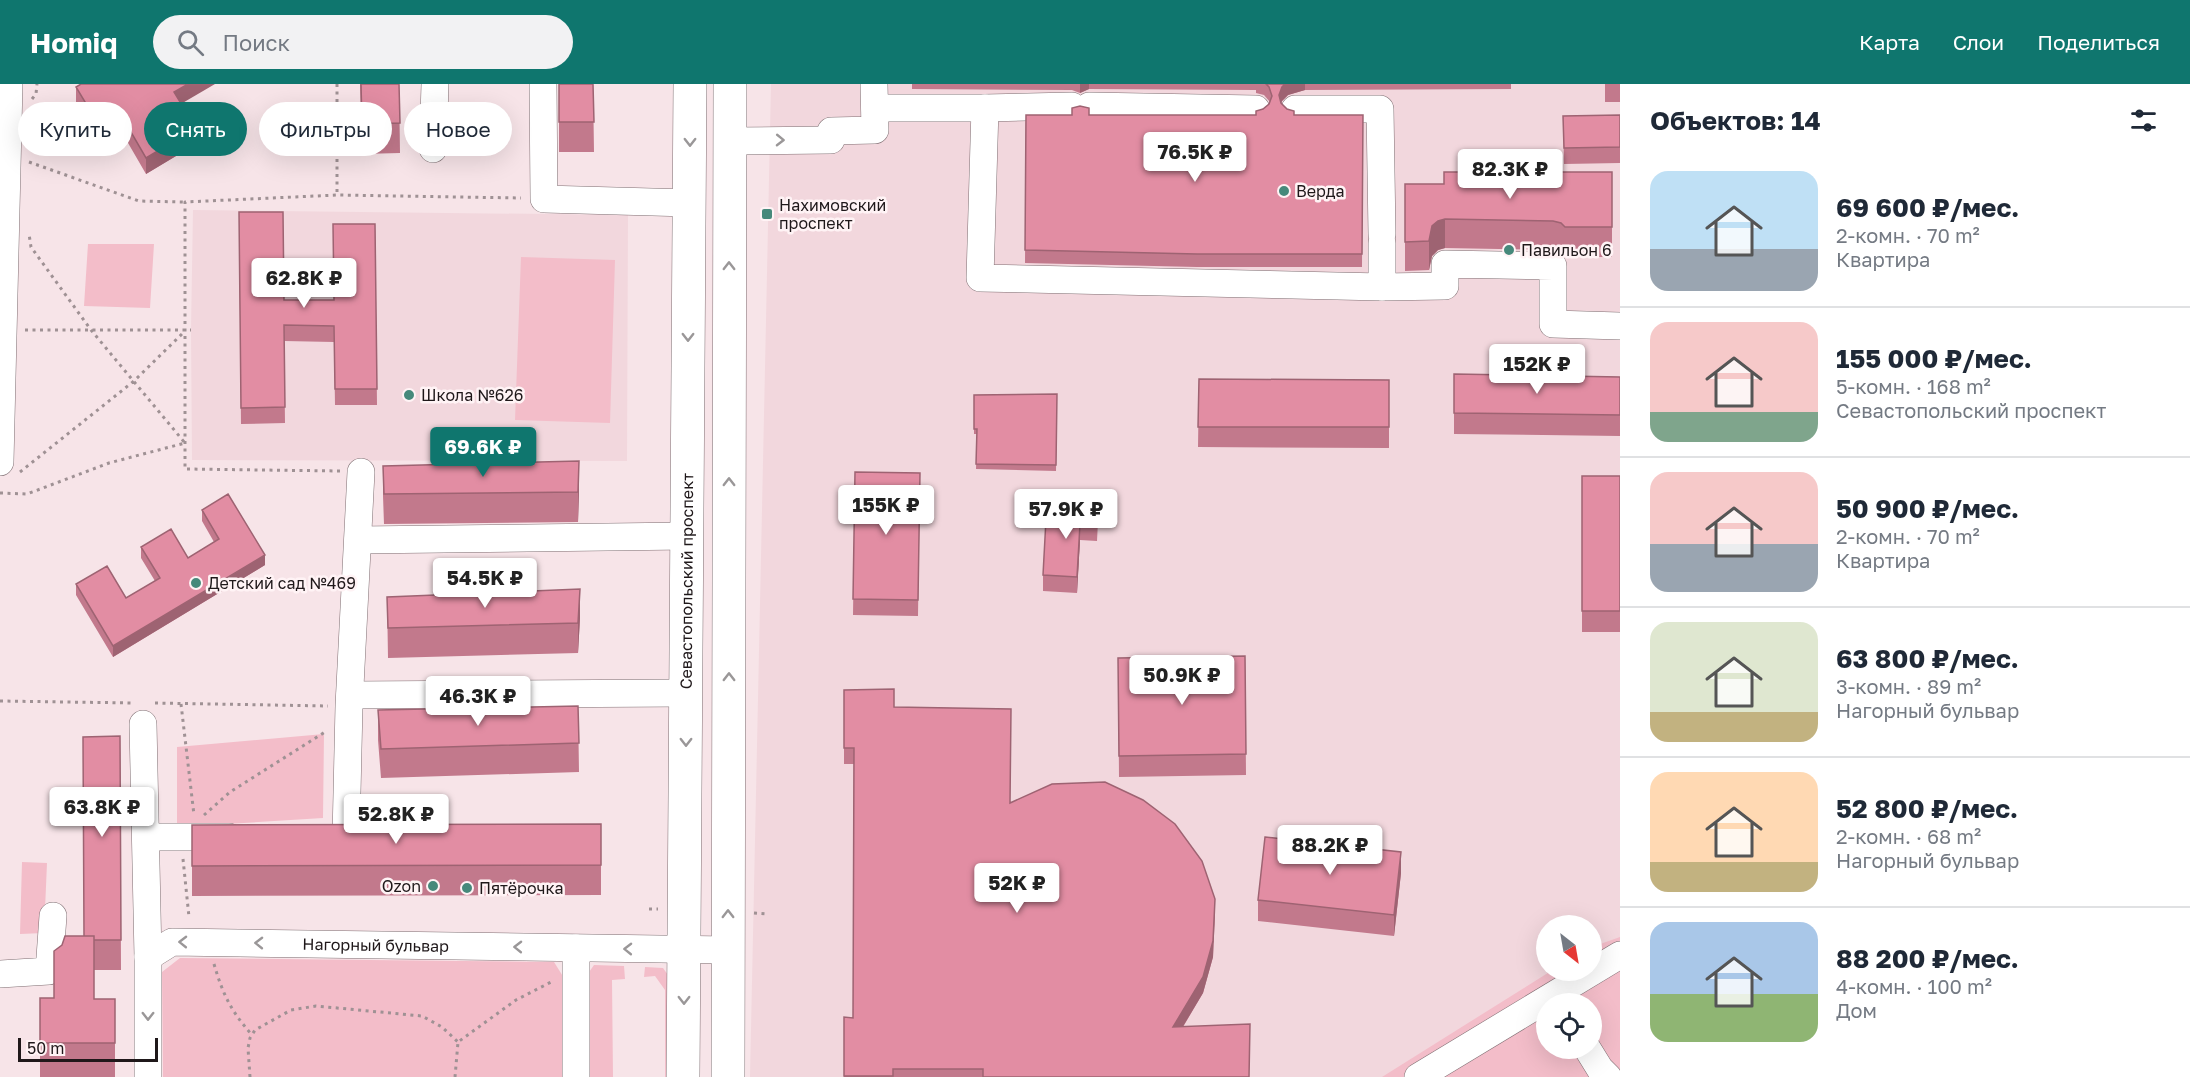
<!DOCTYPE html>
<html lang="ru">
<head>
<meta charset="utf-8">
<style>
	body { margin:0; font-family:"Golos Text",sans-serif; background:#f2f2f3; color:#1f2937; height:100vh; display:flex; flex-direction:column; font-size:22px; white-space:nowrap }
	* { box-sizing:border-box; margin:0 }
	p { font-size:20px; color:#747a83 }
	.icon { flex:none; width:33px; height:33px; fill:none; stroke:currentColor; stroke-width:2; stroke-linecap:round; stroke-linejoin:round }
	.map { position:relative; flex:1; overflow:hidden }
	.side { display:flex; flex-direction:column; background:#fff; width:570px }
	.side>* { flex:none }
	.top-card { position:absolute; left:18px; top:18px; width:570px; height:54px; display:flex; gap:12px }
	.needle { width:39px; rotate:149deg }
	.buttons { position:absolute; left:1536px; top:831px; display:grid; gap:12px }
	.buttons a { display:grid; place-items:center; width:66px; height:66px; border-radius:50%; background:#fff; box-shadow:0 6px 24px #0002; font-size:30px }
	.scale { position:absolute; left:18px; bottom:15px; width:140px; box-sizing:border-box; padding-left:6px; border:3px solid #1f181a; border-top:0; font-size:16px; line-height:21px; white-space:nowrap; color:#1f181a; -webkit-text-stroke:4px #fff3f5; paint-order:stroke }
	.price { position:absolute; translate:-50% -51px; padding:0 14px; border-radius:6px; background:#fff; color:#222; font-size:20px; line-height:39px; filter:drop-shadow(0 2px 3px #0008) }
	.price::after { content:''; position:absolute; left:50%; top:36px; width:18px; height:14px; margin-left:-9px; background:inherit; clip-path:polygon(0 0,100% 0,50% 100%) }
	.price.on { background:#0f766e; color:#fff }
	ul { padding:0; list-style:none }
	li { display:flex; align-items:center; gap:18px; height:150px; padding:0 30px }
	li+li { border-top:2px solid #e0e1e3 }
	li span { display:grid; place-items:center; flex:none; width:168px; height:120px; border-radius:18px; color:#555 }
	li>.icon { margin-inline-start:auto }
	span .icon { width:72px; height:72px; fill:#fffc; stroke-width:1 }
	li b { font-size:26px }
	h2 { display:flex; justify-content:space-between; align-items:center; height:72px; padding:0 30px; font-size:26px }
	.tag { padding:0 21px; border-radius:27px; background:#fff; box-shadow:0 6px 24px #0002; font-size:21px; line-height:54px }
	.tag.on { background:#0f766e; color:#fff }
	header { display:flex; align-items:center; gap:36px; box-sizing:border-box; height:84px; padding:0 30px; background:#0f766e; color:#fff }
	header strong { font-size:28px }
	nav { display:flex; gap:33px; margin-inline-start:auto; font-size:21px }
	.search { width:420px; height:54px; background:#f2f2f3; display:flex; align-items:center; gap:15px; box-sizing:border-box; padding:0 21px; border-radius:33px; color:#747a83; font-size:22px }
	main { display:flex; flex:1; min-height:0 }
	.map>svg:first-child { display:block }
	.built { fill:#f2d7dd; fill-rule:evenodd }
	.green { fill:#f3bdc9; fill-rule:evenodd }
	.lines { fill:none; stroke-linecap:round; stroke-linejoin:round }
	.minor-casing { stroke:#7f6e72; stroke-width:28 }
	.major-casing { stroke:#7f6e72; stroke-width:34 }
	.path { stroke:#9f9194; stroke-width:3; stroke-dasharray:3 4.5; stroke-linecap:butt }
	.minor { stroke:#fff; stroke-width:27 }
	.major { stroke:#fff; stroke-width:33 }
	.wall { fill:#c2798c }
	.shaded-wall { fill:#9e6372 }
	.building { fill:#e28da3; stroke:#9e6372; stroke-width:1.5 }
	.oneway { stroke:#9a9798 }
	.poi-dot { fill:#46897b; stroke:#fff3f5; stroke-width:2 }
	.labels { text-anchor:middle; stroke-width:5; stroke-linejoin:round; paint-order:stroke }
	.poi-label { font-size:16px; fill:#1f181a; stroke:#fff3f5; text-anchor:start }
	.street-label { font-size:16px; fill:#1f181a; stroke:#fff3f5 }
</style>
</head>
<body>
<header>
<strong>Homiq</strong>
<div class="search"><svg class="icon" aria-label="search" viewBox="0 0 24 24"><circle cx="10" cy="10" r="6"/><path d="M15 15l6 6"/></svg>Поиск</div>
<nav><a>Карта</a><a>Слои</a><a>Поделиться</a></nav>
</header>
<main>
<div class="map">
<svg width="1620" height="993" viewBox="0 0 1620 993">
	<rect width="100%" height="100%" fill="#f7e4e8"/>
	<!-- built -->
	<path class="built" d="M771 0H1620V993H750ZM1546 842H1592V886H1546ZM1546 920H1592V964H1546Z
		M193 126 628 131 627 377 192 376 191 246Z"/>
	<!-- green -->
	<path class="green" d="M88 160H154L150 224 84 222Z
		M521 173 615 176 610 339 515 336Z
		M324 650 323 734 177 743V663Z
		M22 778 47 779 44 849 20 850Z
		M1620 853V993H1382L1551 887 1592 886V863ZM1546 920H1592V964H1546Z
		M180 874 554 878 564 894V993H163L162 888Z
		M594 881 624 882 625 895 612 896 613 993H587V891Z
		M645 883 663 884 668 891 669 993H665V906L655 892 644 893Z"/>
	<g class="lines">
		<!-- minor casing -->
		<g class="minor-casing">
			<g id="minor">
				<path d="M543 0 544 115 689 119"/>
				<path d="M1072 22 985 24 980 194 1382 203V159"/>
				<path d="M1089 22 1256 25"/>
				<path d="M875 24H985"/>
				<path d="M1295 25H1380L1382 150"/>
				<path d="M831 47 875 46 874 0"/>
				<path d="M730 57 831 56"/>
				<path d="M433 65 435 0"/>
				<path d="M1382 203 1445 202V180L1553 182V240L1620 242"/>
				<path d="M0 378 9 0"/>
				<path d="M358 456 687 452"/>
				<path d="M350 611 686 609"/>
				<path d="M143 640 148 873V993"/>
				<path d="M146 753H229"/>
				<path d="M346 753 349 622 361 388"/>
				<path id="s1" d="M148 873 172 858 728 866"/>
				<path d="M0 890 49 887 53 832"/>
				<path d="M1587 964 1600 985 1608 993"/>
				<path d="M576 993V864"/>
				<path d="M1418 993 1620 871"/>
			</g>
		</g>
		<!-- major casing -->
		<g class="major-casing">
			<g id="major">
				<path id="s2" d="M683 993 690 0"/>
				<path d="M728 993 730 0"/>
			</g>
		</g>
		<!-- path -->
		<path class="path" d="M337 0V111
			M32 15 36 10 37 0
			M29 78 139 117 185 118
			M25 246H191
			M340 387 185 385V118L337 111 521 114
			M20 388 134 297 185 247
			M0 409 27 410 109 379 185 359 91 246 31 163 29 150
			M0 617 133 619
			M155 619 328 622
			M181 620 194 731
			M204 731 230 708 325 648
			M183 775 189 833
			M649 825H658
			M754 829 767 830
			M214 880C223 911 231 927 252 951
			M250 993 248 964 250 954 255 946 291 926 316 922 422 932 442 943 458 958
			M455 993 458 958 516 916 553 897"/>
		<!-- minor -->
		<use href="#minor" class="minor"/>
		<!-- major -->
		<use href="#major" class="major"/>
	</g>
	<!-- wall -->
	<path class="wall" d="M360 0H399L400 69 362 70Z
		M559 0H593L594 68H559Z
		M912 0H1511V5L1305 6 1288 11 1282 17 1281 19 1294 31H1363L1362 183H1197L1025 179 1026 31H1256L1269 20 1270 18 1264 11 1256 9V6L1089 5 1080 9 1072 6 912 5Z
		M1605 0H1620V18H1605Z
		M76 3 181 20 196 60 146 90 124 52 103 64 76 19Z
		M1620 31V79L1564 80 1563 32Z
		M1612 88V173H1565L1561 168 1553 166 1445 164 1438 166 1432 172 1429 186 1405 187V100H1444Z
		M239 128 284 216H334L375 140 377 321H335L334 258 284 257 285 339 241 340Z
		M1454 290 1620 293V352L1454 350Z
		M1199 295 1389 296V364L1198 363Z
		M1057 310 1056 387 976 385 977 350H974V311Z
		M383 382 579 406 578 438 384 440 383 412Z
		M855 388 920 389 918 532 853 531Z
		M1582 392H1620V548H1582Z
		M202 426 265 481 113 573 76 511V500L126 514 155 497 141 474V463L188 474 214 458 202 437Z
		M1065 436 1098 437 1097 457 1080 456 1077 509 1043 507V491Z
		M387 513 580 534 578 569 388 574Z
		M1245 572 1246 691 1119 693 1118 574Z
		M844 606 894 623 1010 719 1215 831 1213 873 1203 909 1183 943 1249 993H844V933L853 934 854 680H844Z
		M578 622 579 688 381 694 378 656V626Z
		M120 652 121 886H94V915H115V993H40V914H54L84 852Z
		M601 740V811L192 812V741Z
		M1401 789 1394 852 1258 837V816Z"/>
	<!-- shaded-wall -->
	<path class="shaded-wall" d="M188 0H215L174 24V8Z
		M1080 0H1089V5L1080 9Z
		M1285 0H1305V6L1288 11 1282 17 1279 24V11L1282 3Z
		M124 36V52L103 64V48Z
		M196 44V60L146 90V74Z
		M1445 135V164L1438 166 1432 172 1429 186V157L1432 142 1438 137Z
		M579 377V406L578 438V408Z
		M1080 440V456L1077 509V493Z
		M265 471V481L113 573V562Z
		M580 505V534L578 569V539Z
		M1401 768V789L1394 852V831Z
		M1215 815 1213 873 1203 909 1173 959V943Z"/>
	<!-- building -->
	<path class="building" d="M81 0H188L174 8 196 44 146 74 124 36 103 48 76 3Z
		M361 0H399L400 39 362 40Z
		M559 0H593L594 38H559Z
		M1266 0H1285L1282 3 1279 11 1281 19 1287 25 1294 27V31H1363L1362 170H1197L1025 166 1026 31H1072V24L1080 22 1089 24V31H1256V27L1263 25 1269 20 1272 12 1269 3Z
		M1620 31V63L1564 64 1563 32Z
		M1444 88H1612V143H1565L1561 139 1553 137 1445 135 1438 137 1432 142 1429 157 1405 158V100H1444Z
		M239 128H283L284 216H334L333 140H375L377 305H335L334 242 284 241 285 323 241 324Z
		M1454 290 1620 293V331L1454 329Z
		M1199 295 1389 296V343H1198Z
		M1057 310 1056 381 976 380 977 345H974V311Z
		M579 377 578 408 384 410 383 382Z
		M855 388 920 389 918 516 853 515Z
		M1582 392H1620V527H1582Z
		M228 410 265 471 113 562 76 500 107 482 126 514 160 494 141 463 171 445 188 474 219 455 202 426Z
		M1066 420 1098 421 1097 441 1080 440 1077 493 1043 491 1046 435 1065 436Z
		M580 505 578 539 388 544 387 513Z
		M1245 572 1246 670 1119 672 1118 574Z
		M894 605V623L1011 625 1010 719 1052 700 1105 698 1143 716 1175 740 1202 777 1215 815 1213 857 1203 893 1173 943 1250 940 1249 993H983V985H893V992H844V933L853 934 854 664H844V606Z
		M578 622 579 659 381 665 378 626Z
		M120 652 121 856H94V852H84L83 653Z
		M601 740V781L192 782V741Z
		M1265 753 1401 768 1394 831 1258 816Z
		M65 852H94V915H115V959H40V914H54V867L62 861Z"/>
	<!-- one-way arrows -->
	<defs><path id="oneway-chevron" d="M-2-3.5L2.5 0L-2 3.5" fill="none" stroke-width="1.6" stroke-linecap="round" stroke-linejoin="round" transform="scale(1.5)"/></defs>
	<g class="oneway">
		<use href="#oneway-chevron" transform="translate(780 56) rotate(1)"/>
		<use href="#oneway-chevron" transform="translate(690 58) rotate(90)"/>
		<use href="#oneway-chevron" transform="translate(729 182) rotate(-90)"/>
		<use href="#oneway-chevron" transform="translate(688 253) rotate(90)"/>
		<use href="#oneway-chevron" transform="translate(729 398) rotate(-90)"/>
		<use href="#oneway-chevron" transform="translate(729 593) rotate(-90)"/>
		<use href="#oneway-chevron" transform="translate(686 658) rotate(90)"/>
		<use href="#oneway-chevron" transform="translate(728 830) rotate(-90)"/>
		<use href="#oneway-chevron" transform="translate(183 858) rotate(-179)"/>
		<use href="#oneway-chevron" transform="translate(259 859) rotate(-179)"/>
		<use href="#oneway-chevron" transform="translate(518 863) rotate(-179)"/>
		<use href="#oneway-chevron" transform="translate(628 865) rotate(-179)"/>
		<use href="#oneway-chevron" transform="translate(684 916) rotate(90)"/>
		<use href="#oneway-chevron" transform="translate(148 932) rotate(90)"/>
	</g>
	<!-- markers -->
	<g class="poi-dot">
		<circle cx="1284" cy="107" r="6"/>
		<rect x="761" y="124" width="12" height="12" rx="3"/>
		<circle cx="1509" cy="166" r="6"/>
		<circle cx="409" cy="311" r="6"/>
		<circle cx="196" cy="499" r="6"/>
		<circle cx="433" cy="802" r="6"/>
		<circle cx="467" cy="804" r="6"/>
	</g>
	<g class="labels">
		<!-- poi labels -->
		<g class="poi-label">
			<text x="1296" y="113">Верда</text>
			<text x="779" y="127">Нахимовский<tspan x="779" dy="18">проспект</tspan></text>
			<text x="1521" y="172">Павильон 6</text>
			<text x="421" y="317">Школа №626</text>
			<text x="208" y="505">Детский сад №469</text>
			<text x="421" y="808" text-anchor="end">Ozon</text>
			<text x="479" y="810">Пятёрочка</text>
		</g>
		<!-- street labels -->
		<g class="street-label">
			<text dy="6" stroke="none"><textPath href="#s2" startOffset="496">Севастопольский проспект</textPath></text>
			<text dy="6" stroke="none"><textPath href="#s1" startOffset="232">Нагорный бульвар</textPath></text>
		</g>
	</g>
</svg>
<div class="buttons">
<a><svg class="needle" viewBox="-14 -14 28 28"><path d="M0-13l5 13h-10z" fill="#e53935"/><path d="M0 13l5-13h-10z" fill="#747a83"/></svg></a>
<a><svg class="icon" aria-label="locate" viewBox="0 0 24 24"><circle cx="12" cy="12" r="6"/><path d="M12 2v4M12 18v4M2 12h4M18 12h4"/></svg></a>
</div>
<div class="scale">50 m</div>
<b class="price" style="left:1195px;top:99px">76.5K ₽</b>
<b class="price" style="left:1510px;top:116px">82.3K ₽</b>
<b class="price" style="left:304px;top:225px">62.8K ₽</b>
<b class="price" style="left:1537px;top:311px">152K ₽</b>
<b class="price on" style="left:483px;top:394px">69.6K ₽</b>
<b class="price" style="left:886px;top:452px">155K ₽</b>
<b class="price" style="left:1066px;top:456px">57.9K ₽</b>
<b class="price" style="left:485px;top:525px">54.5K ₽</b>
<b class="price" style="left:1182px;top:622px">50.9K ₽</b>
<b class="price" style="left:478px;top:643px">46.3K ₽</b>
<b class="price" style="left:102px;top:754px">63.8K ₽</b>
<b class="price" style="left:396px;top:761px">52.8K ₽</b>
<b class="price" style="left:1330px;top:792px">88.2K ₽</b>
<b class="price" style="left:1017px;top:830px">52K ₽</b>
<div class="top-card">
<a class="tag">Купить</a>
<a class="tag on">Снять</a>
<a class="tag">Фильтры</a>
<a class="tag">Новое</a>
</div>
</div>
<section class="side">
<h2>Объектов: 14<svg class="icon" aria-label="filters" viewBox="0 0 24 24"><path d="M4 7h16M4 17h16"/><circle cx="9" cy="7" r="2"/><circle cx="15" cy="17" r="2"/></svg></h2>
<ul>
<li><span style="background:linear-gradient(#bfe0f5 65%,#9aa5b1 0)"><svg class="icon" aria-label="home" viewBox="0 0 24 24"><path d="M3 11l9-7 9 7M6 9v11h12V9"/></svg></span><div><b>69 600 ₽/мес.</b><p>2-комн. · 70 m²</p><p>Квартира</p></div></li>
<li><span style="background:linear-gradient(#f6c9c9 75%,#7fa58c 0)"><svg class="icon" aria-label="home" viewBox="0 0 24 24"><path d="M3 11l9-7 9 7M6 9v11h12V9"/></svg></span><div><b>155 000 ₽/мес.</b><p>5-комн. · 168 m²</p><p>Севастопольский проспект</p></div></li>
<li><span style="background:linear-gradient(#f6c9c9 60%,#9aa5b1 0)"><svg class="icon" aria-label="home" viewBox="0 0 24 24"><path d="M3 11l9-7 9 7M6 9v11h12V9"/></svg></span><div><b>50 900 ₽/мес.</b><p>2-комн. · 70 m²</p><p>Квартира</p></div></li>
<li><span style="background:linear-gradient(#dfe7d0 75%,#c2b280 0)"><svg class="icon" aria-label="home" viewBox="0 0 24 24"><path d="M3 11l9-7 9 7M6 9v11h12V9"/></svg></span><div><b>63 800 ₽/мес.</b><p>3-комн. · 89 m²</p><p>Нагорный бульвар</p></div></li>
<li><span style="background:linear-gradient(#ffd9b3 75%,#c2b280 0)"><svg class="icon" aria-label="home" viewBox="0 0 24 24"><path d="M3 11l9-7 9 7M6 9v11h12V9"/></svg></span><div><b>52 800 ₽/мес.</b><p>2-комн. · 68 m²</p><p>Нагорный бульвар</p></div></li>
<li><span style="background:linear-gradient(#a9c7e8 60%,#8fb573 0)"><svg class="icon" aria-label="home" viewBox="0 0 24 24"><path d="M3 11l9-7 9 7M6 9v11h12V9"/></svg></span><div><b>88 200 ₽/мес.</b><p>4-комн. · 100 m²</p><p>Дом</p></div></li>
</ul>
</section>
</main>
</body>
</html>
